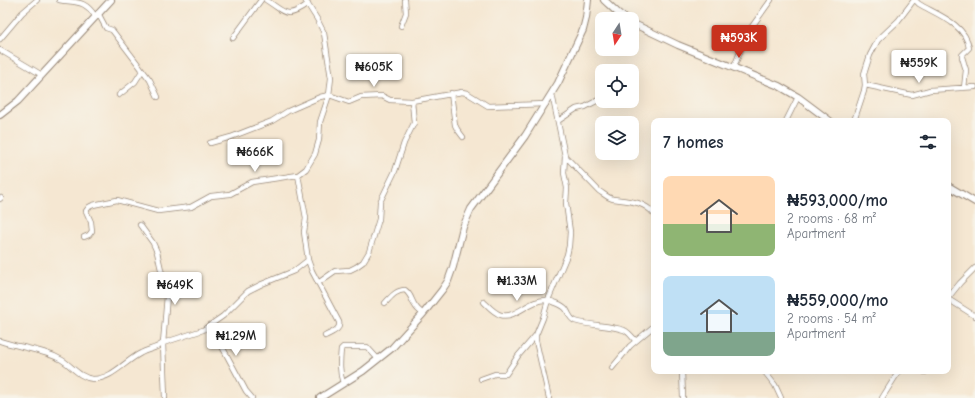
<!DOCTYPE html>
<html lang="en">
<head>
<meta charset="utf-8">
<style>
	body { margin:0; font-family:"Comic Neue",sans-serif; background:#f6f6f7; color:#1f2937; height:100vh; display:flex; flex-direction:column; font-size:15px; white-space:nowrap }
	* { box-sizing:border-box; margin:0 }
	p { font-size:13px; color:#747a83 }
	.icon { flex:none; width:22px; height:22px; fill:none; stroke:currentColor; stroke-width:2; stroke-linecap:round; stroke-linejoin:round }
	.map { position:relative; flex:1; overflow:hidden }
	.side { position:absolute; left:651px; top:118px; width:300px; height:256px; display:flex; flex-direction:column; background:#fff; border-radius:8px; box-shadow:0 4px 16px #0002 }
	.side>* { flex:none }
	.needle { width:26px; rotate:192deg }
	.tools { position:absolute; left:595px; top:12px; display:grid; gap:8px }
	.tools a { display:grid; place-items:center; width:44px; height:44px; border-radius:8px; background:#fff; box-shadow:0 4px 16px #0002; font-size:20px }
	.price { position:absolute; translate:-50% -34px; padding:0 9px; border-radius:4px; background:#fff; color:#222; font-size:13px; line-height:26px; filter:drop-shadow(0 1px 2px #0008) }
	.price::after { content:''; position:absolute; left:50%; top:24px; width:12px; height:9px; margin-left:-6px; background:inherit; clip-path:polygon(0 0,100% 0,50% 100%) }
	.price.selected { background:#c8321e; color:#fff }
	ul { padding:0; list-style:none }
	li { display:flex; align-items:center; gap:12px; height:100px; padding:0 12px }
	li span { display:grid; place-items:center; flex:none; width:112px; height:80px; border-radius:8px; color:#555 }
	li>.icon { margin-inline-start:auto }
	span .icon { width:48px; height:48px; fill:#fffc; stroke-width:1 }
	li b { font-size:17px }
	h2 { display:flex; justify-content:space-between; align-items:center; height:48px; padding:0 12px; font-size:17px }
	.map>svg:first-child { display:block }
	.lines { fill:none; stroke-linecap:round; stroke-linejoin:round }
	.street-casing { stroke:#988878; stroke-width:6 }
	.secondary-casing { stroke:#988878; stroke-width:8 }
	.street { stroke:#fff; stroke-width:4.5 }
	.secondary { stroke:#fff; stroke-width:6 }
</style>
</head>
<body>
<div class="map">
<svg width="975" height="398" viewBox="0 0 975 398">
	<rect width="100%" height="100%" fill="#f7f3e8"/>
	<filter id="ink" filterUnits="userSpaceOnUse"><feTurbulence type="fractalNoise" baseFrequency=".025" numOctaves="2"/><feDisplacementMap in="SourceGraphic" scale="8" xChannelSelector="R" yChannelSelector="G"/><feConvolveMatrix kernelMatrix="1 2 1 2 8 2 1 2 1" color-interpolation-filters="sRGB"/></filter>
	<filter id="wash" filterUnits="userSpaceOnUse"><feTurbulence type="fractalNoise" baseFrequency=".012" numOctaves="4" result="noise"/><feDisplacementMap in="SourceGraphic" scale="16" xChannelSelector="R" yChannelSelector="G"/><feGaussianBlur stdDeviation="0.9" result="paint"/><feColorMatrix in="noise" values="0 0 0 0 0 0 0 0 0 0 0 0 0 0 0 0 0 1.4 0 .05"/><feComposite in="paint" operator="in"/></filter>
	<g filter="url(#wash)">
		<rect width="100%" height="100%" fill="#f5e7d2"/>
	</g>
	<g filter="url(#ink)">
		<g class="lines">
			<!-- street casing -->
			<g class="street-casing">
				<path id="street" d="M59 0C77 3 85 0 95 16
					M266 0C285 12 286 20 308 4
					M915 0 919 4C936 14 966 24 969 48L962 55V57L966 70 964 88
					M98 13 106 28 112 30 128 51 150 80 158 97
					M401 26 406 13 405 0
					M233 38 261 0
					M0 39 22 13 37 0
					M0 50 42 75
					M734 67 748 32 771 0
					M865 85 912 95 930 90 975 87
					M451 93 455 125 457 129 463 137
					M119 95 135 82 142 71
					M558 121 576 109 585 107 602 98
					M786 121 798 97
					M854 121 864 91 865 85 864 74 870 55 878 40 898 21 914 0
					M210 143 231 137 272 121 288 111 320 97 329 95 349 102 361 97 382 96 390 100 412 101 462 92 467 93 488 106 546 104
					M565 156 599 191C604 194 608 198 613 199 628 201 644 201 654 214
					M298 175 306 218 304 232 308 260 312 271 339 322C341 330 332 332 325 336
					M0 199 1 198
					M140 225 153 243 157 252 167 296 163 343 165 398
					M84 237 89 235 92 231 91 222 86 211 89 207 93 205 117 200 158 211 191 207 211 196 230 194 252 182 298 175 306 169 315 154 319 140 320 122 329 95 331 78 324 33 317 19 305 0
					M318 283 335 271 350 270 356 267 363 262 369 252 379 219 380 202 395 171 404 143 414 123 412 101
					M948 298 960 283 975 268
					M948 299 975 316
					M484 302C489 307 494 313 501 315 516 319 529 299 547 300 552 301 563 305 566 309 570 315 569 318 575 321 591 326 609 325 624 330 629 332 632 337 635 340
					M385 303C391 297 396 290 405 290 412 295 411 301 416 307 418 310 421 312 423 314
					M209 327 218 339 246 391 252 398
					M0 341C20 348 43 349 62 360 72 366 80 378 93 379 112 379 125 361 141 353 148 349 156 349 163 343L203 330 223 316 248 291 262 284 294 271 308 260
					M612 368 630 346 654 326
					M682 371 683 398
					M764 371 775 385 781 398
					M925 371V372
					M481 379 495 374H506L518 356 536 335
					M343 383C339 372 340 361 341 349L343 347H367L378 359
					M549 398 536 341V335L543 318 548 300 567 255 569 246 570 232 566 203 567 188 564 173 565 156 552 94
					M882 398 899 371"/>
			</g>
			<!-- secondary casing -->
			<g class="secondary-casing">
				<path id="secondary" d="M604 0 618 13 626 19
					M632 23 678 45 779 86 798 97 830 121
					M0 115 18 101 111 0
					M948 186 975 202
					M320 398 363 371 392 348 423 314 442 290 448 281 453 267 463 227 471 209 525 136 558 83 583 30 586 18 588 0"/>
			</g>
			<!-- street -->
			<use href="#street" class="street"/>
			<!-- secondary -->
			<use href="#secondary" class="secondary"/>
		</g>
	</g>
</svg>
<div class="tools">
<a><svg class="needle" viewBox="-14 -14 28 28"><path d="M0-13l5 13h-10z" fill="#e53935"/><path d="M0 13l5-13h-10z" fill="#747a83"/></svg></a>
<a><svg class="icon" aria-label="locate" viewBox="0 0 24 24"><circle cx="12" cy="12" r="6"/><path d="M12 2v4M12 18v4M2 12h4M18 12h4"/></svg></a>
<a><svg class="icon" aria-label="layers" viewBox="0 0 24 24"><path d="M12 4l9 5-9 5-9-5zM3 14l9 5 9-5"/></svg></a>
</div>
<b class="price selected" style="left:739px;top:59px">₦593K</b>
<b class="price" style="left:919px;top:84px">₦559K</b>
<b class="price" style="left:374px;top:88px">₦605K</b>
<b class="price" style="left:255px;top:173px">₦666K</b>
<b class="price" style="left:517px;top:302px">₦1.33M</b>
<b class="price" style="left:175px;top:306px">₦649K</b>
<b class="price" style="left:236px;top:357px">₦1.29M</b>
<section class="side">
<h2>7 homes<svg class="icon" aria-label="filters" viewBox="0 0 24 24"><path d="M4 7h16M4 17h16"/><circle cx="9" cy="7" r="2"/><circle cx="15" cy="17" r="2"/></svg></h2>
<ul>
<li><span style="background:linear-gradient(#ffd9b3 60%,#8fb573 0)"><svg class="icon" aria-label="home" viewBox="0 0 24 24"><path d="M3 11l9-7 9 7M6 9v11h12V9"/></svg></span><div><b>₦593,000/mo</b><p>2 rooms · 68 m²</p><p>Apartment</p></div></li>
<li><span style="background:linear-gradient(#bfe0f5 70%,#7fa58c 0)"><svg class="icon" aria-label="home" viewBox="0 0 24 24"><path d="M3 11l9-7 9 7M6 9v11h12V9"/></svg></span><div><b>₦559,000/mo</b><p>2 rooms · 54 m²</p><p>Apartment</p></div></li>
</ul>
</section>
</div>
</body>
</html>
